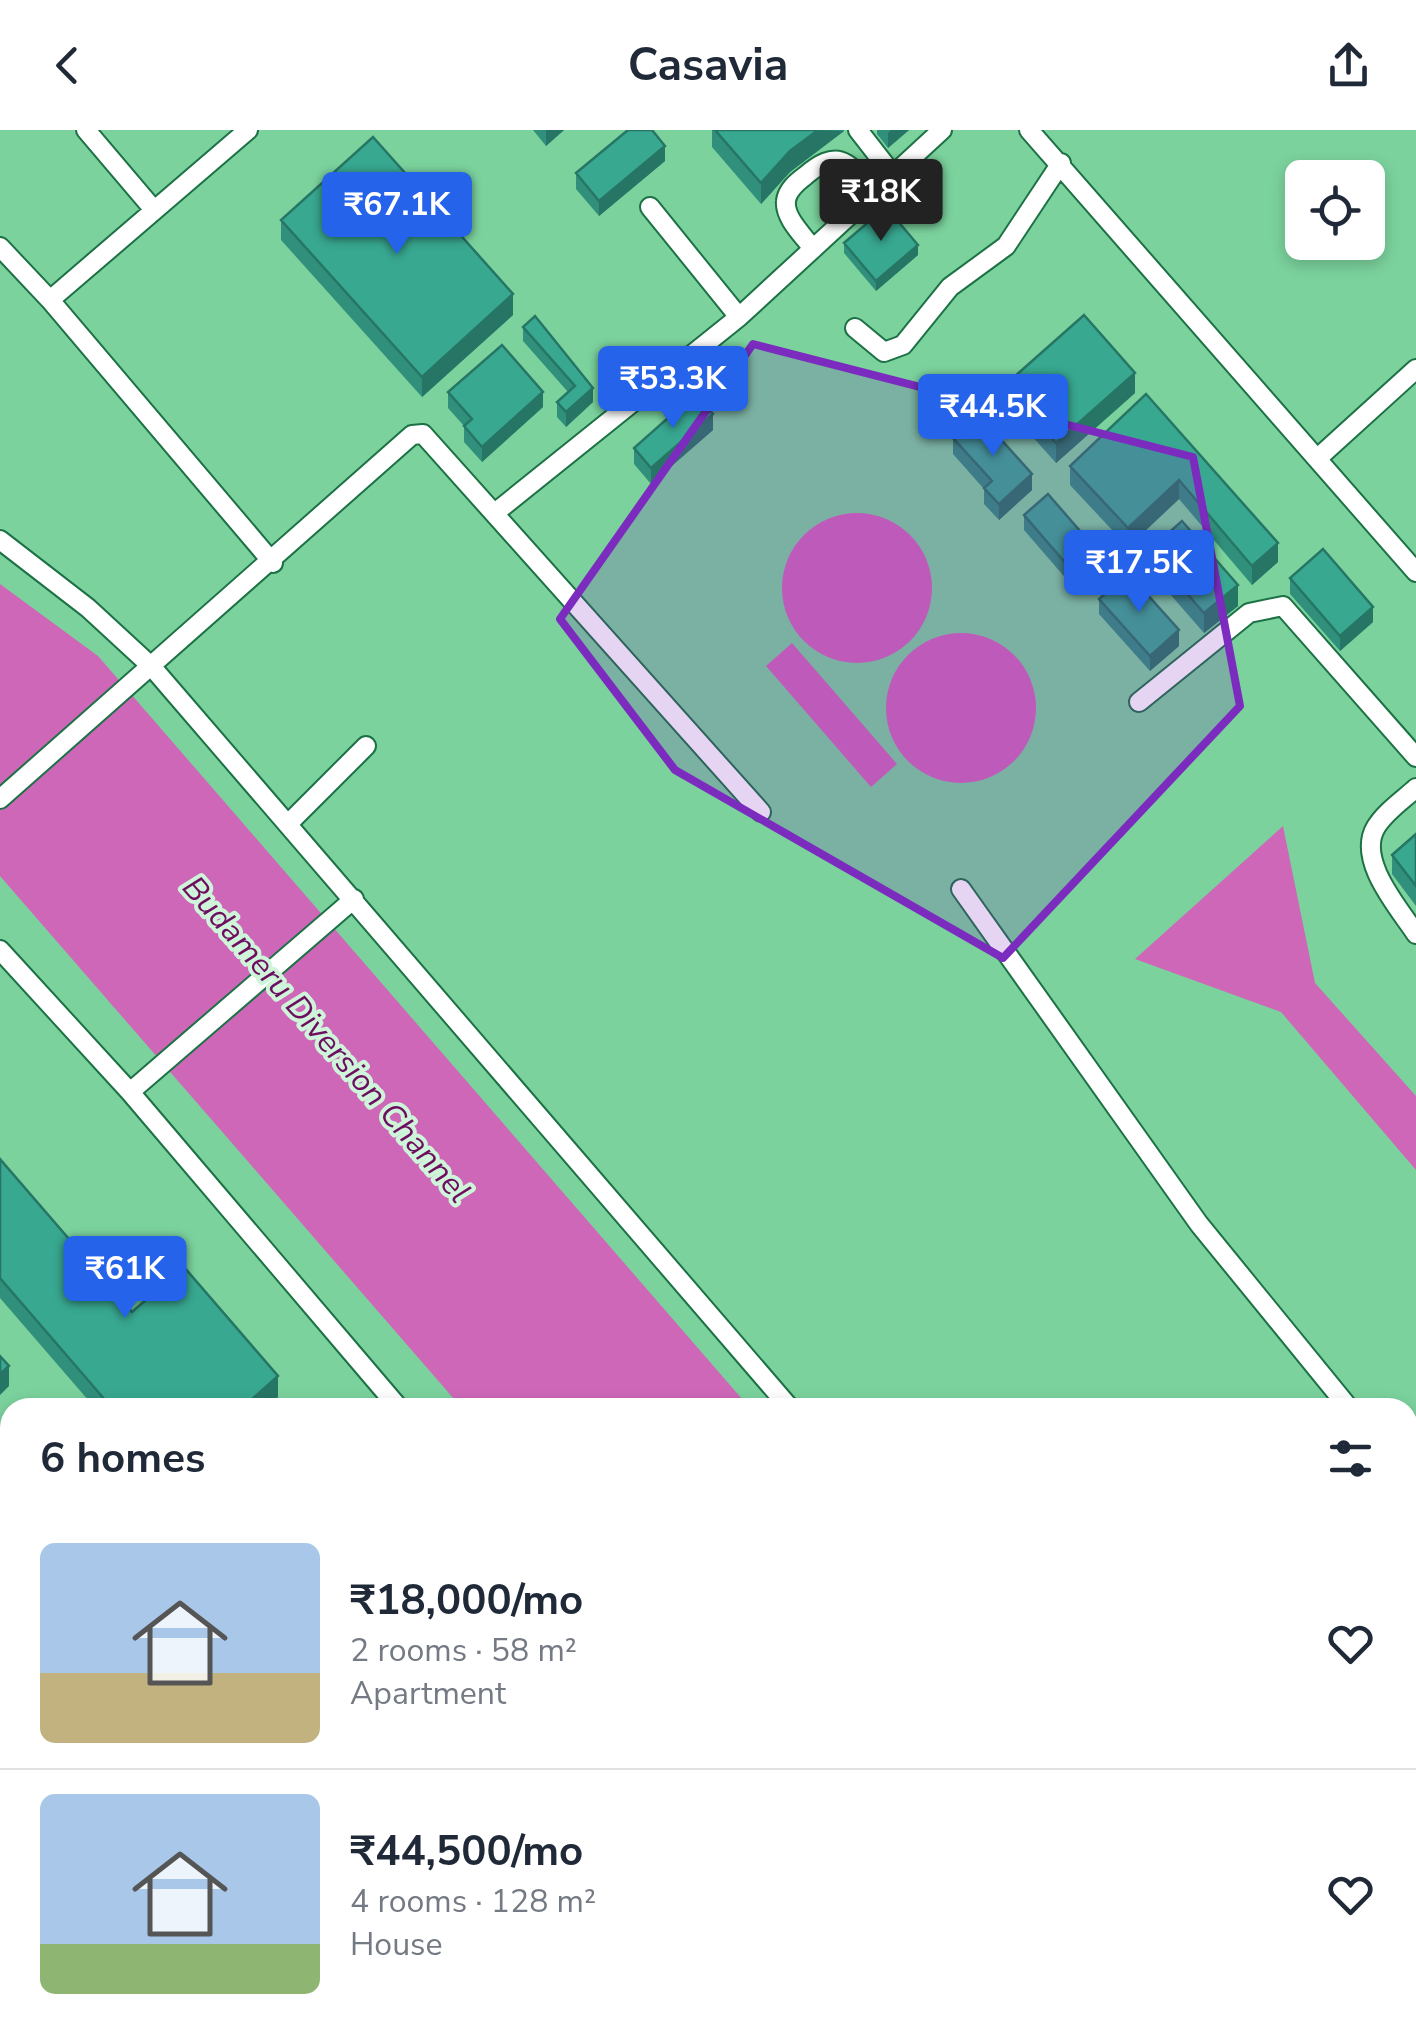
<!DOCTYPE html>
<html lang="en">
<head>
<meta charset="utf-8">
<style>
	body { margin:0; font-family:"Nunito Sans",sans-serif; background:#f6f6f7; color:#1f2937; height:100vh; display:flex; flex-direction:column; font-size:38px; white-space:nowrap }
	* { box-sizing:border-box; margin:0 }
	p { font-size:32px; color:#747a83 }
	.icon { flex:none; width:55px; height:55px; fill:none; stroke:currentColor; stroke-width:2; stroke-linecap:round; stroke-linejoin:round }
	.map { position:relative; flex:1; overflow:hidden }
	.details { position:absolute; left:0px; top:1268px; width:1418px; height:642px; display:flex; flex-direction:column; background:#fff; border-radius:30px 30px 0 0; box-shadow:0 5px 15px #0003 }
	.details>* { flex:none }
	.buttons { position:absolute; left:1285px; top:30px; display:grid; gap:20px }
	.buttons a { display:grid; place-items:center; width:100px; height:100px; border-radius:15px; background:#fff; box-shadow:0 5px 15px #0003; font-size:50px }
	.price { position:absolute; translate:-50% -85px; padding:0 22px; border-radius:10px; background:#2563eb; color:#fff; font-size:32px; line-height:65px; filter:drop-shadow(0 2px 5px #0008) }
	.price::after { content:''; position:absolute; left:50%; top:60px; width:30px; height:22px; margin-left:-15px; background:inherit; clip-path:polygon(0 0,100% 0,50% 100%) }
	.price.on { background:#222; color:#fff }
	ul { padding:0; list-style:none }
	li { display:flex; align-items:center; gap:30px; height:250px; padding:0 40px }
	li+li { border-top:2px solid #e0e1e3 }
	li span { display:grid; place-items:center; flex:none; width:280px; height:200px; border-radius:15px; color:#555 }
	li>.icon { margin-inline-start:auto }
	span .icon { width:120px; height:120px; fill:#fffc; stroke-width:1 }
	li b { font-size:42px }
	h2 { display:flex; justify-content:space-between; align-items:center; height:120px; padding:0 40px; font-size:42px }
	header { display:flex; justify-content:space-between; align-items:center; height:130px; padding:0 40px; background:#fff; font-size:45px; font-weight:700 }
	.map>svg:first-child { display:block }
	.built { fill:#7bd29d; fill-rule:evenodd }
	.water { fill:#cf67b9 }
	.lines { fill:none; stroke-linecap:round; stroke-linejoin:round }
	.minor-casing { stroke:#1c7145; stroke-width:22 }
	.minor { stroke:#fff; stroke-width:18 }
	.wall { fill:#30907c }
	.shaded-wall { fill:#277665 }
	.building { fill:#38a890; stroke:#277665; stroke-width:2.5 }
	.marked { fill:#7b2cbf; fill-opacity:0.2; stroke:#7b2cbf; stroke-width:8; stroke-linejoin:round }
	.labels { text-anchor:middle; stroke-width:8; stroke-linejoin:round; paint-order:stroke }
	.water-label { font-size:32px; font-style:italic; fill:#6e0d5f; stroke:#cef5da }
</style>
</head>
<body>
<header><svg class="icon" aria-label="back" viewBox="0 0 24 24"><path d="M15 5l-7 7 7 7"/></svg>Casavia<svg class="icon" aria-label="share" viewBox="0 0 24 24"><path d="M12 15V3M7 8l5-5 5 5M5 13v7h14v-7"/></svg></header>
<div class="map">
<svg width="1416" height="1908" viewBox="0 0 1416 1908">
	<rect width="100%" height="100%" fill="#8edeab"/>
	<!-- built -->
	<path class="built" d="M0 0H1416V1908H0ZM1302 48H1368V112H1302ZM10 1278H1408V1900H10Z"/>
	<!-- water -->
	<path class="water" d="M782 458a75 75 0 1 1 150 0a75 75 0 1 1-150 0Z
		M0 454 98 526 749 1277H461L0 746Z
		M886 578a75 75 0 1 1 150 0a75 75 0 1 1-150 0Z
		M792 513 897 634 871 657 766 536Z
		M1283 696 1315 853 1416 966V1040L1281 882 1135 829Z
		M1002 1900H1289L1296 1908H1009Z"/>
	<g class="lines">
		<!-- minor casing -->
		<g class="minor-casing">
			<path id="minor" d="M86 0 154 80
				M858 0 893 45
				M1029 0 1416 442
				M650 77 739 187
				M0 117 50 170 273 433
				M813 119C804 106 784 88 786 71 787 60 797 52 805 46 840 16 849 34 874 63
				M50 170 248 0
				M855 198 884 222 903 215 950 157 1006 116 1061 33
				M1319 327 1416 239
				M496 382 739 187 942 0
				M0 410 88 478 152 537 790 1278
				M1139 572 1249 483 1283 476 1416 627
				M1416 658C1404 669 1385 682 1376 697 1356 730 1399 778 1416 804
				M0 669 412 305 423 304 761 682
				M288 694 366 616
				M961 759 1199 1094 1349 1278
				M0 820 130 962 399 1278
				M130 962 354 769
				M1408 1352 1416 1363
				M0 1886 10 1898
				M946 1900 953 1908
				M1332 1900 1339 1908
				M806 1908 816 1900
				M1405 1908 1416 1900"/>
		</g>
		<!-- minor -->
		<use href="#minor" class="minor"/>
	</g>
	<!-- wall -->
	<path class="wall" d="M533 0H564L546 16Z
		M712 0H844V1L790 42 761 74 712 17Z
		M877 0H909L888 18 877 4Z
		M665 31 599 86 576 59V43Z
		M281 90 513 185 422 267 281 110Z
		M844 113 918 125 876 161 844 123Z
		M523 197 593 272 566 297 557 287V272L568 262 523 211Z
		M1005 255 1135 263 1056 333 1005 276Z
		M448 262 543 277 482 332 464 312V296L448 278Z
		M1146 264 1278 432 1252 455 1179 369 1128 417 1070 355V336Z
		M713 300 651 354 634 334V318Z
		M953 308 1032 360 999 390 984 374V359L953 324Z
		M1024 385 1099 438 1075 459 1024 400Z
		M1149 420 1238 476 1204 503 1149 440Z
		M1290 448 1373 492 1340 521 1290 464Z
		M1099 469 1179 516 1150 541 1099 484Z
		M1416 704V776L1392 744V725Z
		M0 1029 132 1182 278 1267 265 1278H95L0 1168Z
		M0 1332 10 1344V1409L0 1397Z
		M10 1564V1607L0 1595V1573Z
		M290 1900H390L397 1908H297Z
		M439 1900H494V1908H446Z"/>
	<!-- shaded-wall -->
	<path class="shaded-wall" d="M546 0H564L546 16Z
		M818 0 844 1 790 42 761 74V53L790 21Z
		M891 0H909L888 18V3Z
		M665 16V31L599 86V71Z
		M918 115V125L876 161V151Z
		M513 164V185L422 267V247Z
		M1135 243V263L1056 333V313Z
		M593 258V272L566 297V282Z
		M543 262V277L482 332V317Z
		M713 284V300L651 354V338Z
		M1032 344V360L999 390V374Z
		M1179 350V369L1128 417V398Z
		M1278 413V432L1252 455V436Z
		M1099 423V438L1075 459V444Z
		M1238 455V476L1204 503V483Z
		M1373 477V492L1340 521V506Z
		M1179 500V516L1150 541V526Z
		M9 1236V1256L0 1265V1244Z
		M278 1246V1267L265 1278H242Z
		M10 1491V1511L0 1519V1500Z
		M268 1900H278L268 1908Z
		M492 1900H494V1908H482Z
		M667 1900H690L681 1908H658Z"/>
	<!-- building -->
	<path class="building" d="M628 0H652L665 16 599 71 576 43Z
		M715 0H818L790 21 761 53Z
		M373 7 513 164 422 247 281 90Z
		M886 77 918 115 876 151 844 113Z
		M1084 185 1135 243 1056 313 1005 255Z
		M535 186 593 258 566 282 557 272 575 256 523 197Z
		M502 215 543 262 482 317 464 296 472 289 448 262Z
		M695 264 713 284 651 338 634 318Z
		M1146 264 1278 413 1252 436 1179 350 1128 398 1070 336Z
		M979 285 1032 344 999 374 984 358 992 351 953 308Z
		M1048 364 1099 423 1075 444 1024 385Z
		M1182 391 1238 455 1204 483 1149 420Z
		M1323 419 1373 477 1340 506 1290 448Z
		M1128 443 1179 500 1150 526 1099 469Z
		M1416 704V756L1392 725Z
		M0 1029 132 1182 184 1137 278 1246 242 1278H112L0 1148Z
		M0 1226 9 1236 0 1244Z
		M0 1332 10 1344V1388L0 1377Z
		M0 1448 10 1460V1491L0 1500Z
		M10 1564V1586L0 1574Z
		M304 1900H390L397 1908H311Z
		M456 1900H492L482 1908H463Z
		M566 1900H667L658 1908H557Z"/>
	<!-- marked area -->
	<path class="marked" d="M753 214 1193 327 1240 576 1003 828 675 640 560 489Z"/>
	<g class="labels">
		<!-- water labels -->
		<g class="water-label">
			<text transform="translate(327 909) rotate(49)" y="11">Budameru Diversion Channel</text>
		</g>
	</g>
</svg>
<div class="buttons">
<a><svg class="icon" aria-label="locate" viewBox="0 0 24 24"><circle cx="12" cy="12" r="6"/><path d="M12 2v4M12 18v4M2 12h4M18 12h4"/></svg></a>
</div>
<b class="price on" style="left:881px;top:114px">₹18K</b>
<b class="price" style="left:397px;top:127px">₹67.1K</b>
<b class="price" style="left:673px;top:301px">₹53.3K</b>
<b class="price" style="left:993px;top:329px">₹44.5K</b>
<b class="price" style="left:1139px;top:485px">₹17.5K</b>
<b class="price" style="left:125px;top:1191px">₹61K</b>
<section class="details">
<h2>6 homes<svg class="icon" aria-label="filters" viewBox="0 0 24 24"><path d="M4 7h16M4 17h16"/><circle cx="9" cy="7" r="2"/><circle cx="15" cy="17" r="2"/></svg></h2>
<ul>
<li><span style="background:linear-gradient(#a9c7e8 65%,#c2b280 0)"><svg class="icon" aria-label="home" viewBox="0 0 24 24"><path d="M3 11l9-7 9 7M6 9v11h12V9"/></svg></span><div><b>₹18,000/mo</b><p>2 rooms · 58 m²</p><p>Apartment</p></div><svg class="icon" aria-label="heart" viewBox="0 0 24 24"><path d="M12 20l-8-8c-3-5 5-10 8-4 3-6 11-1 8 4z"/></svg></li>
<li><span style="background:linear-gradient(#a9c7e8 75%,#8fb573 0)"><svg class="icon" aria-label="home" viewBox="0 0 24 24"><path d="M3 11l9-7 9 7M6 9v11h12V9"/></svg></span><div><b>₹44,500/mo</b><p>4 rooms · 128 m²</p><p>House</p></div><svg class="icon" aria-label="heart" viewBox="0 0 24 24"><path d="M12 20l-8-8c-3-5 5-10 8-4 3-6 11-1 8 4z"/></svg></li>
</ul>
</section>
</div>
</body>
</html>
